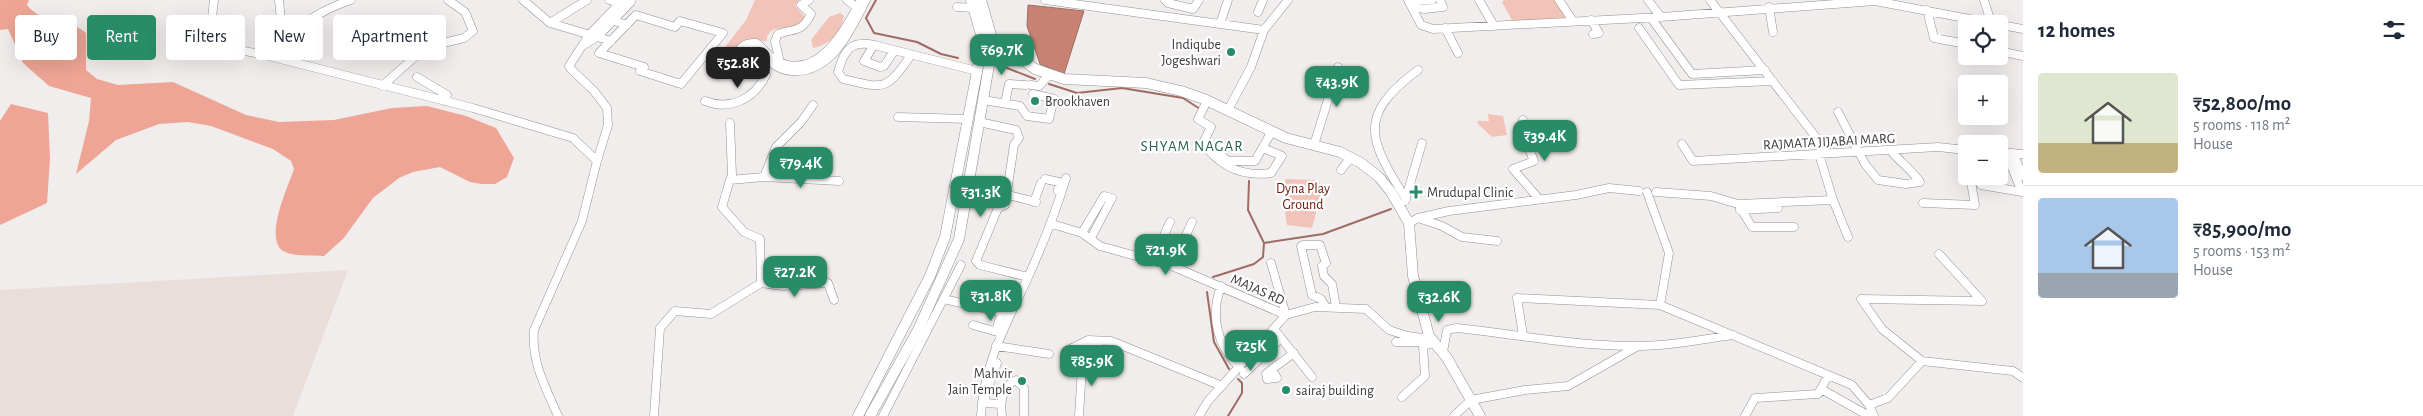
<!DOCTYPE html>
<html lang="en">
<head>
<meta charset="utf-8">
<style>
	body { margin:0; font-family:"Alegreya Sans",sans-serif; background:#f2f2f3; color:#1f2937; height:100vh; display:flex; flex-direction:column; font-size:19px; white-space:nowrap }
	* { box-sizing:border-box; margin:0 }
	p { font-size:16px; color:#747a83 }
	.icon { flex:none; width:28px; height:28px; fill:none; stroke:currentColor; stroke-width:2; stroke-linecap:round; stroke-linejoin:round }
	.map { position:relative; flex:1; overflow:hidden }
	.drawer { display:flex; flex-direction:column; background:#fff; width:400px }
	.drawer>* { flex:none }
	.guide { position:absolute; left:15px; top:15px; width:475px; height:45px; display:flex; gap:10px }
	.fabs { position:absolute; left:1958px; top:15px; display:grid; gap:10px }
	.fabs a { display:grid; place-items:center; width:50px; height:50px; border-radius:5px; background:#fff; box-shadow:0 5px 20px #0002; font-size:25px }
	.price { position:absolute; translate:-50% -42px; padding:0 11px; border-radius:10px; background:#278c67; color:#fff; font-size:16px; line-height:32px; filter:drop-shadow(0 1px 2px #0008) }
	.price::after { content:''; position:absolute; left:50%; top:30px; width:15px; height:11px; margin-left:-8px; background:inherit; clip-path:polygon(0 0,100% 0,50% 100%) }
	.price.on { background:#222; color:#fff }
	ul { padding:0; list-style:none }
	li { display:flex; align-items:center; gap:15px; height:125px; padding:0 15px }
	li+li { border-top:1px solid #e0e1e3 }
	li span { display:grid; place-items:center; flex:none; width:140px; height:100px; border-radius:5px; color:#555 }
	li>.icon { margin-inline-start:auto }
	span .icon { width:60px; height:60px; fill:#fffc; stroke-width:1 }
	li b { font-size:21px }
	h2 { display:flex; justify-content:space-between; align-items:center; height:60px; padding:0 15px; font-size:21px }
	.chip { padding:0 18px; border-radius:5px; background:#fff; box-shadow:0 5px 20px #0002; font-size:18px; line-height:45px }
	.chip.on { background:#278c67; color:#fff }
	main { display:flex; flex:1; min-height:0 }
	.map>svg:first-child { display:block }
	.built { fill:#eadedb }
	.green { fill:#f2c3b9 }
	.forest { fill:#eea595 }
	.water { fill:#c88273; stroke:#9e6c62 }
	.lines { fill:none; stroke-linecap:round; stroke-linejoin:round }
	.stream { stroke:#9e6c62; stroke-width:2 }
	.minor-casing { stroke:#94908f; stroke-width:9 }
	.major-casing { stroke:#94908f; stroke-width:11 }
	.minor { stroke:#fff; stroke-width:8 }
	.major { stroke:#fff; stroke-width:10 }
	.poi-dot { fill:#278c67; stroke:#fff; stroke-width:2 }
	.labels { text-anchor:middle; stroke-width:4.5; stroke-linejoin:round; paint-order:stroke }
	.poi-label { font-size:14px; fill:#3c3a3a; stroke:#fff; text-anchor:start }
	.street-label { font-size:14px; fill:#3c3a3a; stroke:#fff }
	.park-label { font-size:14px; fill:#6a1707; stroke:#fff }
	.neighbourhood-label { font-size:15px; letter-spacing:1px; fill:#22644a; stroke:#fff }
</style>
</head>
<body>
<main>
<div class="map">
<svg width="2023" height="416" viewBox="0 0 2023 416">
	<rect width="100%" height="100%" fill="#f1edec"/>
	<!-- built -->
	<path class="built" d="M348 270 293 416H0V290Z"/>
	<!-- green -->
	<path class="green" d="M755 0H799L795 6 805 17C802 31 784 26 772 30L767 36V41L750 42 726 58 715 60 746 20Z
		M1504 0H1555L1566 19 1513 22 1502 2Z
		M840 13 844 16C841 33 829 45 813 48L811 40 829 17Z
		M1488 114 1503 116 1507 135 1492 137 1478 124 1477 121H1489Z
		M1285 179 1316 180 1323 186 1312 228 1287 225 1285 213 1288 203Z"/>
	<!-- forest -->
	<path class="forest" d="M0 0H29L27 5C42 25 70 18 86 33V70L97 79 118 85 173 82 246 115 279 122 334 120 392 108 427 106 466 116 496 128 514 158 507 177 495 184H481L470 182 440 167 413 172 399 178 373 198 343 239 324 256C312 255 296 257 285 252 262 241 288 187 294 169L291 161 273 149 211 126 188 122 159 124 116 140 76 174 89 121 91 98 49 86 23 63 8 29 0 30Z
		M11 104 48 113 50 159 47 203 0 225V121Z"/>
	<!-- water -->
	<path class="water" d="M1028 5 1084 11 1064 74 1040 64 1027 26Z"/>
	<g class="lines">
		<!-- stream -->
		<path class="stream" d="M876 0 866 18 874 33 917 42 941 54 958 58
			M1007 68 1035 79
			M1049 84 1077 93 1122 88 1183 98 1200 109
			M1264 243 1323 234 1391 209
			M1213 277 1254 264 1263 257 1264 243 1248 210 1249 181
			M1207 292 1214 342 1229 369
			M1228 416 1242 393V383L1238 379"/>
		<!-- minor casing -->
		<g class="minor-casing">
			<path id="minor" d="M214 0 209 44 265 55 473 108 573 138 597 161 582 221 534 330C531 362 546 388 558 416
				M279 0 281 21 292 30
				M523 0 550 23 611 41
				M609 0 620 3
				M623 0 631 2 597 37 582 46 589 35Z
				M847 0 859 9
				M1045 0 1264 30
				M1165 0 1168 3 1193 9 1199 0
				M1408 0 1421 25 1433 29 1661 17 1875 1 2023 29
				M1479 0 1494 26
				M1559 0 1573 21
				M1648 0 1661 17
				M1710 0 1828 153
				M1984 0 1991 22
				M957 7 974 8
				M1769 7 1773 32
				M1420 8 1417 1 1432 0
				M1424 9 1443 7 1440 0
				M1927 10 1934 38 1966 44
				M1258 12 1263 0
				M636 15 675 27 680 21 723 33 681 84 640 71 644 67 599 53Z
				M605 18 627 25
				M1651 18 1692 74 1765 70
				M1591 20 1599 33 1593 34
				M550 23 587 0
				M1220 24 1228 0
				M1445 28 1458 53
				M1639 28 1679 85 1773 81
				M874 45C850 40 844 51 838 72L843 79C885 89 886 91 911 55
				M582 46 569 66 570 68 594 91 607 108 608 125 597 161
				M894 51 884 66 880 67 864 61 874 45 977 71
				M1999 51 2023 56
				M763 54C771 64 779 70 792 71 832 74 851 29 866 0
				M265 55C291 31 317 11 351 0
				M735 57 725 64V69L735 70 745 61
				M780 63 775 41 778 34C796 28 801 33 811 14L801 5 809 0
				M417 77 447 95 445 101
				M1031 85 1039 86 1049 75
				M382 86 426 47 464 38 473 31 465 12 448 0
				M983 100 1020 106 1027 116 1049 119 1054 99 1033 94
				M705 101C730 111 754 99 766 75L756 63 735 57C739 47 745 42 756 43 764 48 768 57 777 61 818 82 845 30 861 0
				M1207 101 1198 119 1211 127 1203 143C1220 167 1242 177 1271 173L1282 156 1263 148
				M1005 103 1009 84 1026 85
				M1228 110 1251 67 1264 30 1288 0
				M1838 112 1865 164 1878 180 1906 184 1920 182C1912 170 1900 162 1890 150
				M898 117 968 119
				M1523 120 1521 129 1534 161 1513 169 1539 199
				M979 122 1016 130 1019 138 1014 145 1005 205 998 208 976 261 980 265 1028 277
				M730 123 732 175 730 180
				M1682 144 1693 161 1938 147 1966 150
				M1314 145 1338 67
				M1208 150H1215L1228 161H1255L1272 131
				M1999 152 2023 154
				M2013 153 2023 176
				M1341 170 1351 157
				M1975 176 1981 185 2022 192 2006 153
				M764 177 776 147 801 122 813 105
				M1045 179 1059 182 1058 191
				M1647 192 1669 253 1660 305 1852 385 1869 405 1874 416
				M1656 192 1711 196 1738 204 1833 200 1819 154
				M1008 195 1036 202
				M1406 199C1369 140 1356 116 1418 70
				M1833 200 1848 237
				M1405 201 1422 143
				M1034 202 1041 183
				M1923 203 1975 205 1970 176
				M1738 204 1752 227H1794
				M1740 210 1778 208
				M1418 218 1442 226 1462 237 1497 241
				M1409 223 1418 218 1449 211 1576 195 1609 188 1639 191
				M1052 224 1082 233 1100 246 1172 266 1286 315
				M1082 233 1104 196 1112 198 1091 238
				M1145 242 1142 249 1152 254
				M1939 254 1982 301 1861 299 1882 329 1922 361 2013 371 2023 378
				M1153 260 1170 222
				M1271 263 1286 315
				M1172 266 1192 222
				M761 283 760 239 744 232 722 207 730 180 764 177 839 181
				M761 283 783 286 828 283 834 300
				M1221 286C1210 316 1217 346 1240 368
				M944 299 1008 314 1009 310
				M972 305 979 287
				M1326 307 1321 299 1312 295 1301 246 1303 245H1320L1326 263 1322 266 1324 276 1332 284 1336 307
				M991 310 997 295
				M973 325 1001 333
				M1274 329 1312 377
				M996 331 1001 315
				M1523 335 1517 298 1660 305
				M1396 342H1423
				M996 346 1049 354
				M1066 351 1088 340 1111 341 1222 386
				M1443 352 1447 330 1457 328C1514 334 1570 345 1627 346 1663 347 1698 340 1733 335
				M1272 369 1277 378 1267 379 1266 374Z
				M1272 369 1294 353
				M1244 374 1276 343
				M990 382 997 363
				M1821 389 1869 416
				M985 396V403L1000 404
				M1402 397 1425 376 1423 346 1434 343
				M1869 405 1888 398 1922 361
				M654 416 660 328 675 311 711 314 761 283
				M883 416 961 265
				M981 416C983 364 1008 321 1029 275 1043 244 1056 211 1066 178
				M1002 416C1000 402 1002 387 1016 380L1024 388V416
				M1079 416 1083 351 1087 345 1099 348
				M1199 416 1208 401 1286 315 1315 307 1366 309 1389 330 1408 336 1430 339
				M1454 416 1471 400 1525 390 1568 386 1638 346
				M1745 416 1755 398 1818 394 1828 376"/>
		</g>
		<!-- major casing -->
		<g class="major-casing">
			<path id="major" d="M983 41 1004 46 1035 69 1064 79 1146 83 1181 91 1204 99 1286 138 1340 152 1361 163 1379 177 1391 192 1409 223 1413 276 1429 336 1447 358 1480 416
				M1004 46 1015 44 1021 46 1019 59
				M858 416 930 276 945 237 983 41 971 0
				M870 416 918 330 959 239 993 42 981 0"/>
		</g>
		<!-- minor -->
		<use href="#minor" class="minor"/>
		<!-- major -->
		<use href="#major" class="major"/>
	</g>
	<!-- markers -->
	<g class="poi-dot">
		<circle cx="1231" cy="52" r="5"/>
		<circle cx="1035" cy="101" r="5"/>
		<path d="M1413.5 184.5h5v5h5v5h-5v5h-5v-5h-5v-5h5z"/>
		<circle cx="1022" cy="381" r="5"/>
		<circle cx="1286" cy="390" r="5"/>
	</g>
	<g class="labels">
		<!-- poi labels -->
		<g class="poi-label">
			<text x="1221" y="49" text-anchor="end">Indiqube<tspan x="1221" dy="16">Jogeshwari</tspan></text>
			<text x="1045" y="106">Brookhaven</text>
			<text x="1427" y="197">Mrudupal Clinic</text>
			<text x="1012" y="378" text-anchor="end">Mahvir<tspan x="1012" dy="16">Jain Temple</tspan></text>
			<text x="1296" y="395">sairaj building</text>
		</g>
		<!-- street labels -->
		<g class="street-label">
			<text transform="translate(1829 141) rotate(-3)" y="5">RAJMATA JIJABAI MARG</text>
			<text transform="translate(1258 289) rotate(24)" y="5">MAJAS RD</text>
		</g>
		<!-- park labels -->
		<g class="park-label">
			<text x="1303" y="193">Dyna Play<tspan x="1303" dy="16">Ground</tspan></text>
		</g>
		<!-- neighbourhood labels -->
		<g class="neighbourhood-label">
			<text x="1192" y="151">SHYAM NAGAR</text>
		</g>
	</g>
</svg>
<div class="fabs">
<a><svg class="icon" aria-label="locate" viewBox="0 0 24 24"><circle cx="12" cy="12" r="6"/><path d="M12 2v4M12 18v4M2 12h4M18 12h4"/></svg></a>
<a>+</a>
<a>−</a>
</div>
<b class="price" style="left:1002px;top:76px">₹69.7K</b>
<b class="price on" style="left:738px;top:89px">₹52.8K</b>
<b class="price" style="left:1337px;top:108px">₹43.9K</b>
<b class="price" style="left:1545px;top:162px">₹39.4K</b>
<b class="price" style="left:801px;top:189px">₹79.4K</b>
<b class="price" style="left:981px;top:218px">₹31.3K</b>
<b class="price" style="left:1166px;top:276px">₹21.9K</b>
<b class="price" style="left:795px;top:298px">₹27.2K</b>
<b class="price" style="left:991px;top:322px">₹31.8K</b>
<b class="price" style="left:1439px;top:323px">₹32.6K</b>
<b class="price" style="left:1251px;top:372px">₹25K</b>
<b class="price" style="left:1092px;top:387px">₹85.9K</b>
<div class="guide">
<a class="chip">Buy</a>
<a class="chip on">Rent</a>
<a class="chip">Filters</a>
<a class="chip">New</a>
<a class="chip">Apartment</a>
</div>
</div>
<section class="drawer">
<h2>12 homes<svg class="icon" aria-label="filters" viewBox="0 0 24 24"><path d="M4 7h16M4 17h16"/><circle cx="9" cy="7" r="2"/><circle cx="15" cy="17" r="2"/></svg></h2>
<ul>
<li><span style="background:linear-gradient(#dfe7d0 70%,#c2b280 0)"><svg class="icon" aria-label="home" viewBox="0 0 24 24"><path d="M3 11l9-7 9 7M6 9v11h12V9"/></svg></span><div><b>₹52,800/mo</b><p>5 rooms · 118 m²</p><p>House</p></div></li>
<li><span style="background:linear-gradient(#a9c7e8 75%,#9aa5b1 0)"><svg class="icon" aria-label="home" viewBox="0 0 24 24"><path d="M3 11l9-7 9 7M6 9v11h12V9"/></svg></span><div><b>₹85,900/mo</b><p>5 rooms · 153 m²</p><p>House</p></div></li>
</ul>
</section>
</main>
</body>
</html>
